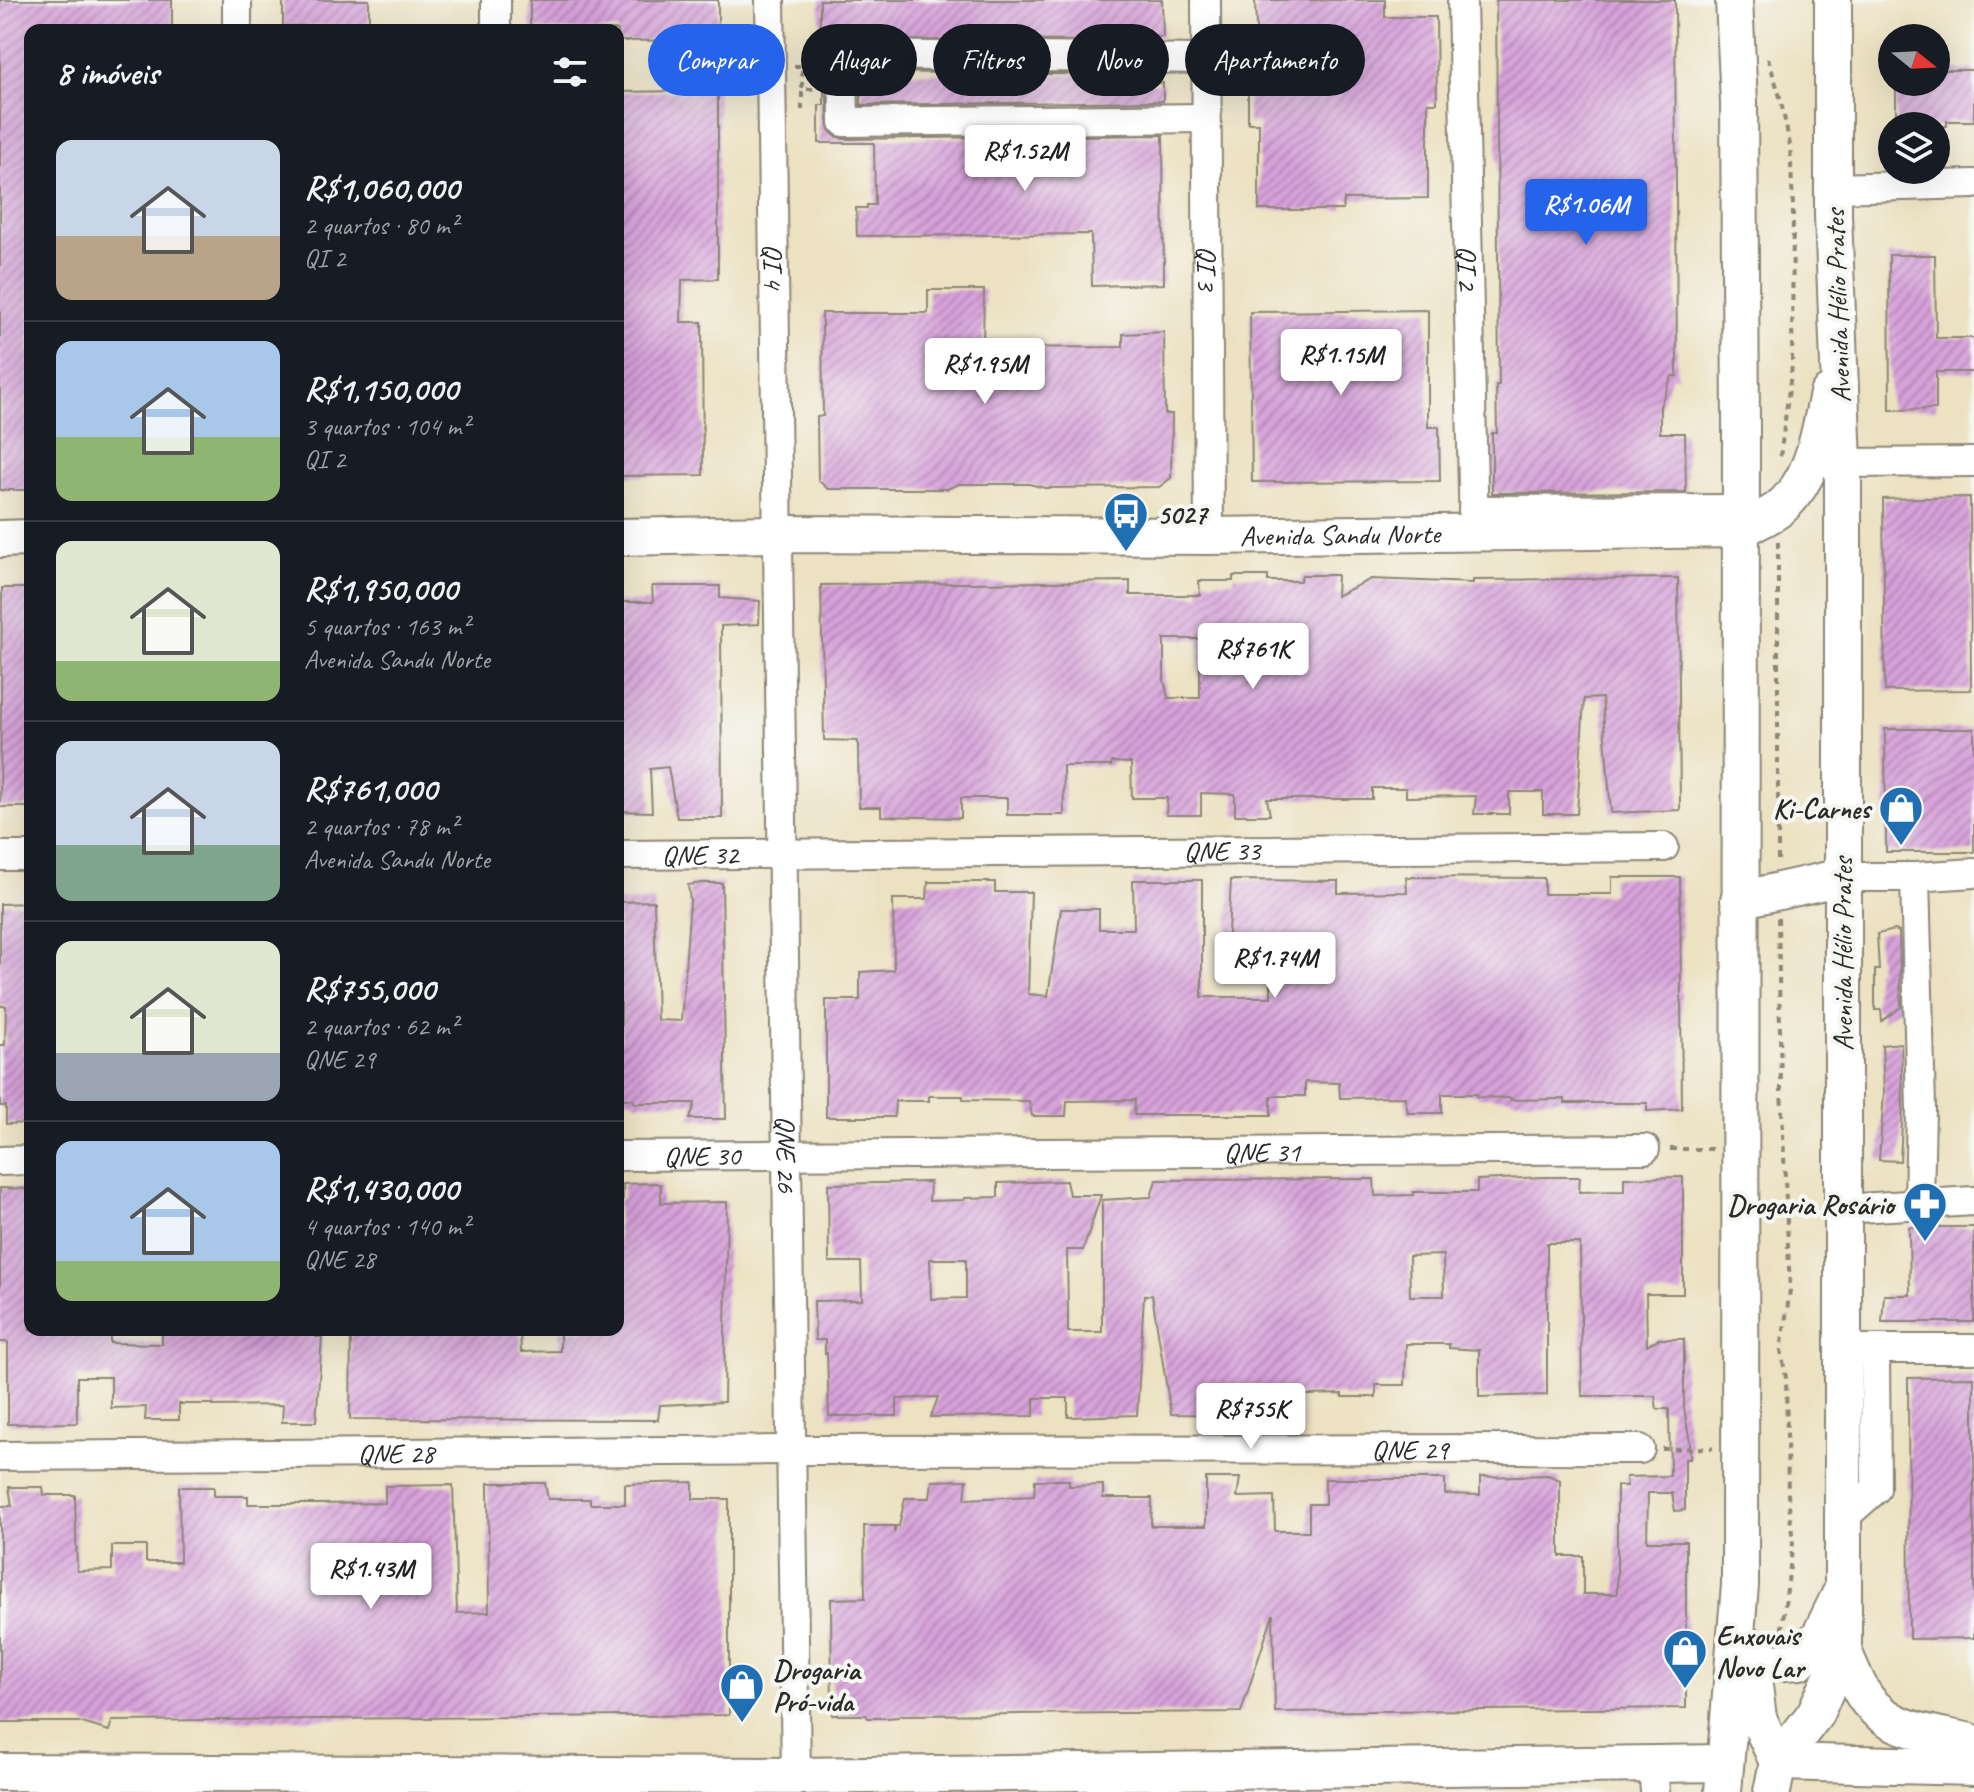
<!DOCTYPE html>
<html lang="pt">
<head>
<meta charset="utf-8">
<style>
	body { margin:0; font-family:Caveat,sans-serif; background:#20242c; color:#f1f3f6; height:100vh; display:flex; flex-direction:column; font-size:30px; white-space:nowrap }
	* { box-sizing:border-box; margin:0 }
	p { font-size:26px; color:#9ea1a6 }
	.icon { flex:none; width:44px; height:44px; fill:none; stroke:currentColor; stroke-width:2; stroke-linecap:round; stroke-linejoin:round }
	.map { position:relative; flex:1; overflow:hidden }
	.panel { position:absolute; left:24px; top:24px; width:600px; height:1312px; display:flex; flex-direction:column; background:#171b24; border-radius:16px; box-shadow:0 8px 32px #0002 }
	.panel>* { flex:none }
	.guide { position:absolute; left:648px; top:24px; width:760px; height:72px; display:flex; gap:16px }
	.needle { width:52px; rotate:108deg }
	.controls { position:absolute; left:1878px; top:24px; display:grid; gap:16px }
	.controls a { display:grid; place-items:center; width:72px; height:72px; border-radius:50%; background:#171b24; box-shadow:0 8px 32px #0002; font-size:40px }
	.price { position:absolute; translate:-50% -68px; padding:0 18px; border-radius:8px; background:#fff; color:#222; font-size:26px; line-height:52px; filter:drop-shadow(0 2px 4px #0008) }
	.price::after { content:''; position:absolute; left:50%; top:48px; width:24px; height:18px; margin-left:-12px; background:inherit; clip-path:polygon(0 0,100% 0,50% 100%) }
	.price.on { background:#2563eb; color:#fff }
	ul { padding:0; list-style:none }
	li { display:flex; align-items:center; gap:24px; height:200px; padding:0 32px }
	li+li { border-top:2px solid #363941 }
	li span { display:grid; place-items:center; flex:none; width:224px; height:160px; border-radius:16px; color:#555 }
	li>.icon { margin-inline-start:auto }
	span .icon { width:96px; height:96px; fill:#fffc; stroke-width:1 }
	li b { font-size:34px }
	h2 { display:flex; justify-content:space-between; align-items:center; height:96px; padding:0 32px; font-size:34px }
	.tag { padding:0 28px; border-radius:36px; background:#171b24; box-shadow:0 8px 32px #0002; font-size:28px; line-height:72px }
	.tag.on { background:#2563eb; color:#fff }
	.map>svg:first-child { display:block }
	.building { fill:url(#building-hatch); fill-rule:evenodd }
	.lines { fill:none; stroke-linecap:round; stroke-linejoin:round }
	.minor-casing { stroke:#8c8676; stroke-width:32 }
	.major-casing { stroke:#8c8676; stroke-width:40 }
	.path { stroke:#8c8676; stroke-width:4; stroke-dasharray:6 6; stroke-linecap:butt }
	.minor { stroke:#fff; stroke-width:28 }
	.major { stroke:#fff; stroke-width:36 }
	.labels { text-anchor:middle; stroke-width:8; stroke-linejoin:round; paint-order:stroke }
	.street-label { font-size:28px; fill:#2b2b2b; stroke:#f6f6f2 }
	.poi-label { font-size:28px; font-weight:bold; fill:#2b2b2b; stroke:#f6f6f2; text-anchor:start }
</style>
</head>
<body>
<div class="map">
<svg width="1974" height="1792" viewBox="0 0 1974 1792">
	<defs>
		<pattern id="building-hatch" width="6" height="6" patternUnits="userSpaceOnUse" patternTransform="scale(2)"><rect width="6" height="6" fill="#d7a1da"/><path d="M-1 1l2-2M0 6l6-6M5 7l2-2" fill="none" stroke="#af83b1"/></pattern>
	</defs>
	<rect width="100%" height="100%" fill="#f6f6f2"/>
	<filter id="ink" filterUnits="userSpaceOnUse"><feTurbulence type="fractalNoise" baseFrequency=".0125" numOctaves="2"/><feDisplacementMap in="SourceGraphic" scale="16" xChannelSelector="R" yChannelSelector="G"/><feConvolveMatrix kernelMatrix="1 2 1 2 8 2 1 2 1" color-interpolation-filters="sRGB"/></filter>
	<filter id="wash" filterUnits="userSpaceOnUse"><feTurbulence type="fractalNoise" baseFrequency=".006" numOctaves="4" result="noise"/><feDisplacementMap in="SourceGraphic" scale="32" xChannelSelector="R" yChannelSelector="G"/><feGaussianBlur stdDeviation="1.8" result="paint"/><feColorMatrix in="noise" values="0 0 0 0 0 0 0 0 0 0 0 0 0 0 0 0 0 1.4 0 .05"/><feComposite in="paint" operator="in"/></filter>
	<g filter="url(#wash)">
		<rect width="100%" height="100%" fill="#ece1c1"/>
		<g id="blocks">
			<!-- building -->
			<path class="building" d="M0 0H172V30H30V490H0Z
				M283 0H369V25L283 26Z
				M530 0H718V40L618 41V30H530Z
				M820 0H1162L1163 37 1137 38V41L820 40Z
				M1255 0H1385V17H1436L1437 103H1428V198L1344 199 1343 210H1259V123H1248V62H1251V53H1257Z
				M1496 0H1675L1677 376H1672L1660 406V433H1685L1686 492 1492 493V433H1497L1496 385H1499Z
				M1936 70H1974V121H1947V126H1896V82H1936Z
				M861 72 1138 75V84L1163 83V101L861 105Z
				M684 82H718V279L682 280 681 322H702L703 475 618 476V92L684 91Z
				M824 86H826L829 130 835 136 843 139 1163 135 1164 284 1092 286 1091 234 857 236 856 208H867V205H875L874 143H819V105H824Z
				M1889 255H1935L1936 338H1974V372H1936V409L1890 410Z
				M928 290H984L983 348 1123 347V334L1164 332 1165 414H1172L1171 478 1159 487 1045 488 1029 484H959L947 489H828L818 480 817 417 823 416 822 313H928Z
				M1428 310V427H1439L1440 481 1252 482 1250 312Z
				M1970 497 1971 690 1885 691 1883 499Z
				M1302 575H1337L1336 596 1371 579 1473 583V580L1678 578 1680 810 1611 813 1602 698 1584 699 1577 814H1543V792H1509V814H1474L1476 796 1406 797V788H1372V799H1267L1270 815H1235V794L1201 793V815H1166L1167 798H1132L1131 763 1112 762 1111 766H1063L1064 815H1007V798H961V818L881 816V807H859L858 741 824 740 821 585 1130 581V595H1200L1199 581H1233V576H1268V581H1300ZM1164 639H1200V698H1168L1164 680Z
				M652 586H720V598L760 601 759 624 721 626 722 818H677L668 767 650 769 652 812 618 811 620 703H618V602H653Z
				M2 588H30V807H0Z
				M1885 729H1974V852H1886Z
				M1406 877 1544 878V894H1612V877H1680L1682 1109 1647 1111V1103H1565V1099L1511 1100V1098L1477 1097V1094H1442V1113H1408L1405 1097 1340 1098 1339 1083 1305 1082V1096H1271V1115H1134L1135 1100 1067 1101 1066 1116H1032L1029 1101 963 1100V1096H929V1101H895L894 1117H826V1000H860V972L894 970 893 899H927L928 882H995V892H1031L1028 994 1048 996 1061 909H1099V929H1134L1133 880H1202V997H1271V956L1236 955V951H1227L1231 880 1338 881V893L1407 892Z
				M702 883H722L726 1119H690L695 1103H635L632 1099H622V1089H618V1040H621V1003H618V902L654 901 657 1020 681 1021 690 901 688 885Z
				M30 903V1123L6 1124V1106H0V1045H5L6 1006H0V904Z
				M1895 930 1899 932 1901 1007 1882 1021 1881 1010H1875V970H1879L1877 934Z
				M1901 1043 1903 1106 1900 1161 1879 1160 1884 1093 1882 1045Z
				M1546 1177H1580L1579 1192 1624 1191V1178L1683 1177V1294H1646L1647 1345 1658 1339H1684V1408L1690 1443V1459H1685V1510L1675 1511 1672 1493H1648L1647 1541H1686V1708L1275 1712 1273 1614 1241 1712 900 1715 898 1717 887 1718H868L866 1715H832L831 1599 865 1598 864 1526H894V1533L896 1526H899L905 1498H930L932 1481 967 1480 965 1499 1034 1496 1035 1480H1069V1486L1103 1485V1498H1152L1151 1526H1206V1478H1240L1237 1497 1274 1496 1275 1531H1309V1504H1325V1479H1445V1494L1480 1495V1477L1548 1475 1560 1480V1556H1583V1594H1617V1486H1627L1626 1477 1670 1476 1669 1409H1657L1655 1396H1582L1580 1243H1547V1395L1479 1397V1350L1449 1348V1344H1406L1405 1385H1376V1397H1342V1394L1274 1396V1412L1239 1413V1415L1171 1414 1152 1295 1144 1296 1137 1415 1068 1417V1398H1034V1416L931 1417 938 1397 897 1399V1416H829L827 1353 825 1354V1340H815L814 1301 862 1300 861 1262H829L828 1184 930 1182 929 1201 964 1200 965 1198 998 1197V1183L1066 1181 1069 1195H1101L1083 1250H1067L1068 1314V1332H1102V1200L1151 1197 1156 1180 1374 1179 1375 1196 1413 1195V1192H1477V1180ZM1443 1255 1444 1296H1410L1409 1256ZM930 1259H966V1298L931 1299Z
				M656 1183 661 1185V1203L727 1202 724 1402 660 1405 658 1420 350 1419 351 1330H520L521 1352 560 1351V1330H618V1199H623V1184Z
				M0 1188 30 1189V1330H110V1343L162 1344V1330H316V1337H322L316 1422H282L283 1405 213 1406V1404H179V1420H145L146 1407 111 1408V1377H77V1423L8 1424V1342H0Z
				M1909 1227H1974V1322H1882L1884 1295H1910Z
				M1974 1377V1638L1909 1639 1908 1378Z
				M693 1482V1499H729V1715L112 1721 109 1731 79 1722H0V1506H12L9 1487H43L44 1495H75L77 1571 112 1570V1546H146V1562H180L179 1487H214V1496H248V1504H316L385 1503V1486L453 1485 457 1613 489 1612 488 1483H545L548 1499H590V1504H625V1484Z"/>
		</g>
	</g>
	<g filter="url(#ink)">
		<use href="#blocks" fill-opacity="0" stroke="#8c8676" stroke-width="2"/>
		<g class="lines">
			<!-- minor casing -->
			<g class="minor-casing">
				<g id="minor">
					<path d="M237 0V30"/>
					<path d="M496 0V30"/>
					<path id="s1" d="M770 0 796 1776"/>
					<path id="s2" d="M1206 0 1209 536"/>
					<path id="s3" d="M1462 0 1474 534"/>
					<path d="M1205 118 844 122 843 55 1206 59"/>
					<path d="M1833 188 1974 184"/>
					<path d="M1843 463 1974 462"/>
					<path d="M1473 510 1741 509"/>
					<path id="s4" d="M618 855 1664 847"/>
					<path d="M0 856H30"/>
					<path d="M1842 877H1915L1974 873"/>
					<path d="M1915 877 1921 1109 1919 1203"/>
					<path id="s5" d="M618 1156 1645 1149"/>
					<path d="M0 1161 30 1160"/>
					<path d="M1841 1209 1974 1201"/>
					<path d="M1859 1349H1974"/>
					<path id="s6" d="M0 1456 791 1450 1640 1449"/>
					<path d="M1842 1519 1876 1489 1875 1349"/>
					<path d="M1653 1764 1655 1792"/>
				</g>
			</g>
			<!-- major casing -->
			<g class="major-casing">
				<g id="major">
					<path id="s7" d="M618 537 777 534 1209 536 1741 529C1754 523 1769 517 1780 508 1814 479 1819 435 1828 394"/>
					<path d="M0 539 30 538"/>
					<path d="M1739 900 1842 877"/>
					<path d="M1749 1646 1770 1663 1799 1661 1821 1634 1840 1595"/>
					<path d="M1843 1651C1850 1666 1856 1684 1865 1697 1890 1733 1936 1733 1974 1743"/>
					<path d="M1750 1654 1758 1718 1778 1762"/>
					<path d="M1778 1762 1974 1767"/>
					<path d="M0 1772 796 1776 1724 1763"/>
					<path d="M1723 1792 1740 1585 1741 427 1739 103 1734 0"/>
					<path d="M1772 1792 1778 1762 1815 1714 1843 1651V463L1833 215V0"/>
				</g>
			</g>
			<!-- path -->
			<path class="path" d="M1768 58 1780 97 1790 145 1793 206 1792 366 1780 458
				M794 66H802V89H818
				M802 110V89
				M1778 542V862
				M1778 918 1781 1089 1790 1290 1781 1350 1786 1378 1788 1495 1793 1543 1781 1635
				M1670 1149H1713
				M1662 1449 1713 1448"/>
			<!-- minor -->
			<use href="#minor" class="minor"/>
			<!-- major -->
			<use href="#major" class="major"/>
		</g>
	</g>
	<!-- icons -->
	<defs>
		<g id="bus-pin" transform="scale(2.3)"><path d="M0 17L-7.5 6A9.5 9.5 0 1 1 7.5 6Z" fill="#1f6fb2" stroke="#f6f6f2"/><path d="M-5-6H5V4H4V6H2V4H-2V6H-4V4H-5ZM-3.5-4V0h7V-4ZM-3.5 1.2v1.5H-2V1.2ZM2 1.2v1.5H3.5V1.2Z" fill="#fff"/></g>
		<g id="shop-pin" transform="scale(2.3)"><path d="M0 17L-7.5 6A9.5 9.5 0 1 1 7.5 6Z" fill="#1f6fb2" stroke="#f6f6f2"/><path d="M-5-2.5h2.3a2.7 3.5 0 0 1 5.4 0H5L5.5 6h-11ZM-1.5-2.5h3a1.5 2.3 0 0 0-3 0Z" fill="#fff"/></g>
		<g id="pharmacy-pin" transform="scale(2.3)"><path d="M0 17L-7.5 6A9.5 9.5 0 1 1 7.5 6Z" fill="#1f6fb2" stroke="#f6f6f2"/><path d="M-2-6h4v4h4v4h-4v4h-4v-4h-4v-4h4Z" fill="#fff"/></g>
	</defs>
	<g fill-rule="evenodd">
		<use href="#bus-pin" x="1126" y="514"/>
		<use href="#shop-pin" x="1901" y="808"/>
		<use href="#pharmacy-pin" x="1925" y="1204"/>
		<use href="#shop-pin" x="1685" y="1651"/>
		<use href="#shop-pin" x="742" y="1685"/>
	</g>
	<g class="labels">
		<!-- street labels -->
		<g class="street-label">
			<text dy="10" stroke="none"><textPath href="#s1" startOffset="266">QI 4</textPath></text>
			<text dy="10" stroke="none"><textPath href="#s3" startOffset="268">QI 2</textPath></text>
			<text dy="10" stroke="none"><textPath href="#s2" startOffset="268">QI 3</textPath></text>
			<text transform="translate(1837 306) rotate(-92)" y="10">Avenida Hélio Prates</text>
			<text dy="10" stroke="none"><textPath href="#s7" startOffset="722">Avenida Sandu Norte</textPath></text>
			<text dy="10" stroke="none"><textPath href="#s4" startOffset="604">QNE 33</textPath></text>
			<text dy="10" stroke="none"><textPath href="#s4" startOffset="82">QNE 32</textPath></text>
			<text transform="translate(1842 954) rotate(-90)" y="10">Avenida Hélio Prates</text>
			<text dy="10" stroke="none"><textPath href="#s5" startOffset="644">QNE 31</textPath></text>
			<text dy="10" stroke="none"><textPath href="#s5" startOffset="84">QNE 30</textPath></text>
			<text dy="10" stroke="none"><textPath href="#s1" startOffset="1154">QNE 26</textPath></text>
			<text dy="10" stroke="none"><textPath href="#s6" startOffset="1410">QNE 29</textPath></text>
			<text dy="10" stroke="none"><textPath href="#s6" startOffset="396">QNE 28</textPath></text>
		</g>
		<!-- poi labels -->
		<g class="poi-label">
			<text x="1157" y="524">5027</text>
			<text x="1870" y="818" text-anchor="end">Ki-Carnes</text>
			<text x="1894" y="1214" text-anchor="end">Drogaria Rosário</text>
			<text x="1716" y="1645">Enxovais<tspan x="1716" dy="32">Novo Lar</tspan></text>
			<text x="773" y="1679">Drogaria<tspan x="773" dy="32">Pró-vida</tspan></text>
		</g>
	</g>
</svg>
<div class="controls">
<a><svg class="needle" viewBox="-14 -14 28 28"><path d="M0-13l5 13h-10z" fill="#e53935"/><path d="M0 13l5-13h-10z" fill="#9ea1a6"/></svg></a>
<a><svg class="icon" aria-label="layers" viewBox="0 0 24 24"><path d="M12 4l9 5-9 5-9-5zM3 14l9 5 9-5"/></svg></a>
</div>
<b class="price" style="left:1025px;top:193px">R$1.52M</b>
<b class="price on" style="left:1586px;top:247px">R$1.06M</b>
<b class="price" style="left:1341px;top:397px">R$1.15M</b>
<b class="price" style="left:985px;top:406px">R$1.95M</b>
<b class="price" style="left:1253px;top:691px">R$761K</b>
<b class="price" style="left:1275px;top:1000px">R$1.74M</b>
<b class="price" style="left:1251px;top:1451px">R$755K</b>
<b class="price" style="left:371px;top:1611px">R$1.43M</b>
<div class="guide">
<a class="tag on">Comprar</a>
<a class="tag">Alugar</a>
<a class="tag">Filtros</a>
<a class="tag">Novo</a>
<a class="tag">Apartamento</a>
</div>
<section class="panel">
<h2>8 imóveis<svg class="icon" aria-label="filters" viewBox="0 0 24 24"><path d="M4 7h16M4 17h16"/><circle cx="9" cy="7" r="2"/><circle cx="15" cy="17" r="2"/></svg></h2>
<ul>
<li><span style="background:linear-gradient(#c9d6e8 60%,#b9a48a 0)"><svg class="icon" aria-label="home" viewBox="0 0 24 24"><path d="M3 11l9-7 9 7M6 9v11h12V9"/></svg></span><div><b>R$1,060,000</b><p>2 quartos · 80 m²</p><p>QI 2</p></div></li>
<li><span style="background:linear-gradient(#a9c7e8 60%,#8fb573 0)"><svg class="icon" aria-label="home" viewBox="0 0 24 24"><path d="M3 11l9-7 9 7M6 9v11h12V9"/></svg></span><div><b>R$1,150,000</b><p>3 quartos · 104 m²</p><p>QI 2</p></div></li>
<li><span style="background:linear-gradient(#dfe7d0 75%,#8fb573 0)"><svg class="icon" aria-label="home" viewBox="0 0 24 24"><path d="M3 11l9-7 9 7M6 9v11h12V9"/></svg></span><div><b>R$1,950,000</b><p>5 quartos · 163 m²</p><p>Avenida Sandu Norte</p></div></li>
<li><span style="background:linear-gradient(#c9d6e8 65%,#7fa58c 0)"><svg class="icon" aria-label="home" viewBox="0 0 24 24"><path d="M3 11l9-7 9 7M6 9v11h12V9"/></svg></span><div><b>R$761,000</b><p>2 quartos · 78 m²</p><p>Avenida Sandu Norte</p></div></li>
<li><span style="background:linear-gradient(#dfe7d0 70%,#9aa5b1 0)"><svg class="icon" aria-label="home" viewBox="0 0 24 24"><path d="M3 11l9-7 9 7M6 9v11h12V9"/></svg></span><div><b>R$755,000</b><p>2 quartos · 62 m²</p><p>QNE 29</p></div></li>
<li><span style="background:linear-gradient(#a9c7e8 75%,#8fb573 0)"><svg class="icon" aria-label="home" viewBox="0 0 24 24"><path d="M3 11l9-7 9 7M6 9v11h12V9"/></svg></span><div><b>R$1,430,000</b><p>4 quartos · 140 m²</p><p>QNE 28</p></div></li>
</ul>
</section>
</div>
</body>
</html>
